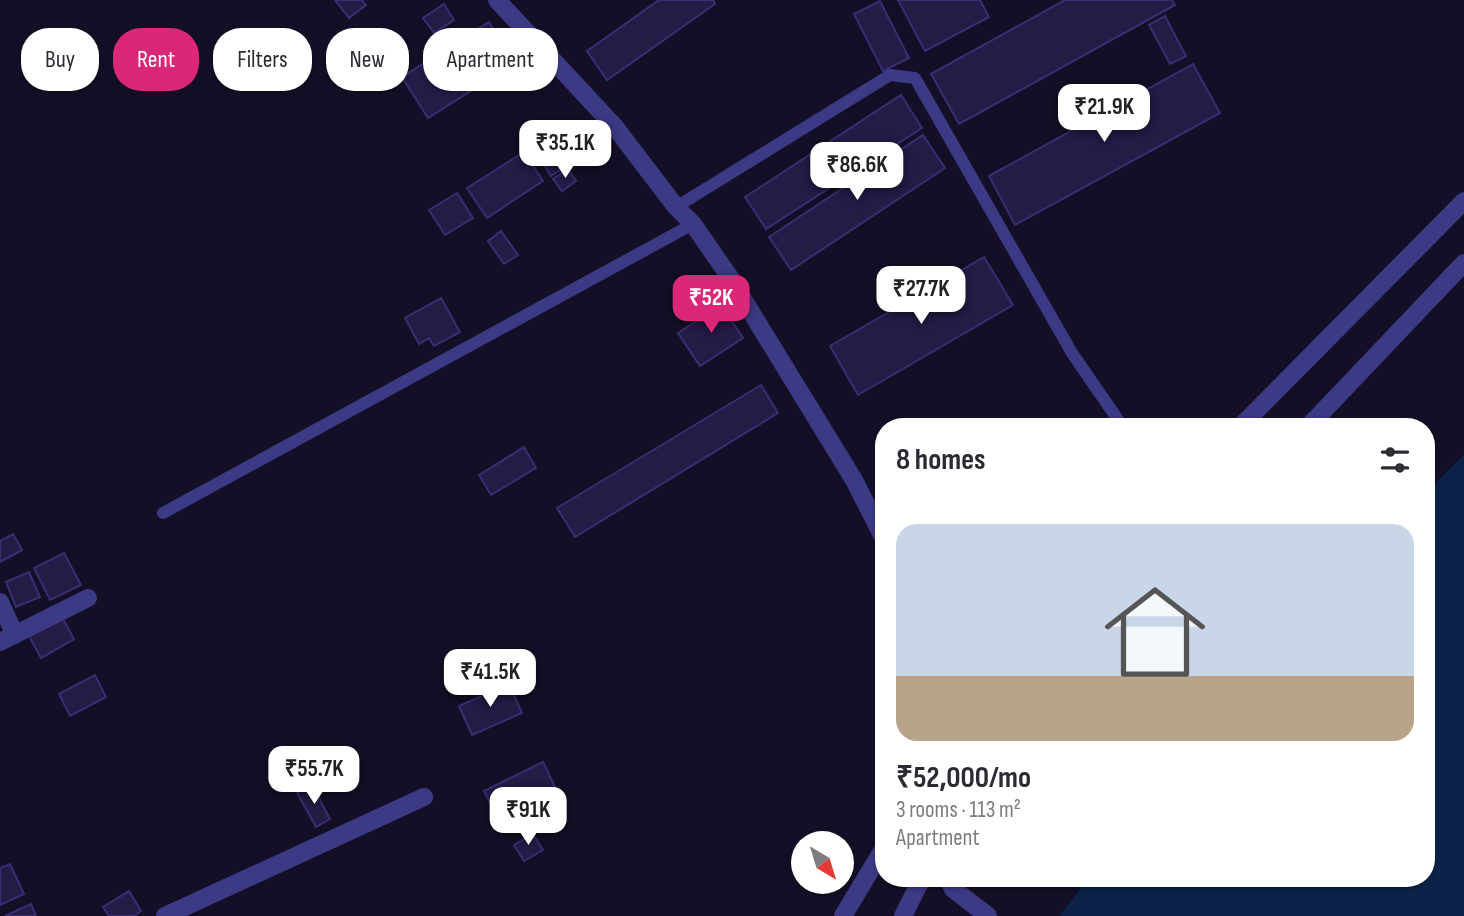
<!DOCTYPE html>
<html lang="en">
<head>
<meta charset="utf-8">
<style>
	body { margin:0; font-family:"Sofia Sans Condensed",sans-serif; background:#f7f7f7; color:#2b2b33; height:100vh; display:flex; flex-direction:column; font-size:26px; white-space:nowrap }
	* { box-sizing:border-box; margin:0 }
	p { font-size:23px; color:#7c7c81 }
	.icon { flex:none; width:38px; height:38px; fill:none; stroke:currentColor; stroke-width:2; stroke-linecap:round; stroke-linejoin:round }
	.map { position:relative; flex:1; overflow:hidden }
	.side { position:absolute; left:875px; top:418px; width:560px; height:469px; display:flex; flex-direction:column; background:#fff; border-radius:28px; box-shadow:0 2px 5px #0004 }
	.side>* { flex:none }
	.top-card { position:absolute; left:21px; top:28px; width:665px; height:63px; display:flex; gap:14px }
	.needle { width:46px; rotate:142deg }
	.controls { position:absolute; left:791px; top:831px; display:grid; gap:14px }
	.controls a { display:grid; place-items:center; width:63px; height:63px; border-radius:50%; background:#fff; box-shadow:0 2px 5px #0004; font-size:35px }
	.price { position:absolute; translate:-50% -60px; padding:0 16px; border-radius:14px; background:#fff; color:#222; font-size:23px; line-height:46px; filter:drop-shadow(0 2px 4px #0008) }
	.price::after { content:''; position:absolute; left:50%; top:42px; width:21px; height:16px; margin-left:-10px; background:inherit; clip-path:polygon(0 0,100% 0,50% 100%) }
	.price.selected { background:#db2777; color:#fff }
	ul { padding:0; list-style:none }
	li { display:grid; align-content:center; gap:14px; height:371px; padding:0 21px }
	li span { display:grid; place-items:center; height:217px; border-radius:21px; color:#555 }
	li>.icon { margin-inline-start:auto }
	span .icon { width:126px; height:126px; fill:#fffc; stroke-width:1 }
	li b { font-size:30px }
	h2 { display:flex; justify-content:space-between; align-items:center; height:84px; padding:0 21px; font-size:30px }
	.pill { padding:0 24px; border-radius:28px; background:#fff; box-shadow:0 2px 5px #0004; font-size:24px; line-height:63px }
	.pill.selected { background:#db2777; color:#fff }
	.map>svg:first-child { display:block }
	.water { fill:#0c2248 }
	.building { fill:#241b47; stroke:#3b2d73; stroke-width:2 }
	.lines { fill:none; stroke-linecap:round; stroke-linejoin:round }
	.service { stroke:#3d3a85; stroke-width:12 }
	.minor { stroke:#3d3a85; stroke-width:18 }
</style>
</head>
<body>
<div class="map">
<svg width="1464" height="916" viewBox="0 0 1464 916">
	<rect width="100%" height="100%" fill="#130f26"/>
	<!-- water -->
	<path class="water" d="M1464 455V916H1060L1087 879 1426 878V492Z"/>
	<!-- building -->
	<path class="building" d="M335 0H362L366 5 349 18Z
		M659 0H713L715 4 607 80 587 51Z
		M898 0H980L989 17 925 51Z
		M1065 0H1172L1175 5 959 124 931 74Z
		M880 1 909 58 883 71 854 14Z
		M444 4 454 20 434 33 423 18Z
		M1165 16 1186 56 1170 64 1149 25Z
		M489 22 515 63 428 118 402 77Z
		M1193 64 1220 113 1015 225 989 176Z
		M901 95 922 128 766 229 745 197Z
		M923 135 945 168 791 270 769 237Z
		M547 138 565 167 551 176 533 147Z
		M524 152 543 181 487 218 467 188Z
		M568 169 576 181 562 191 553 179Z
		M457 193 473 218 445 235 429 210Z
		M501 231 518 255 504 264 488 241Z
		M984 257 1013 305 858 395 830 346Z
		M441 298 460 332 434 346 429 338 419 344 405 318Z
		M721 305 743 338 700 366 678 333Z
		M761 385 778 413 575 537 557 508Z
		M524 447 536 468 491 495 479 475Z
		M13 534 22 550 0 562V541Z
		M64 553 81 585 50 600 34 568Z
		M29 572 40 597 16 607 6 582Z
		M62 617 74 639 41 658 29 636Z
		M95 675 106 697 70 716 59 694Z
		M509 684 522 713 472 735 459 706Z
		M543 762 557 791 499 820 484 791Z
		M312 785 330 819 316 827 297 793Z
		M533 834 543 850 524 861 514 845Z
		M10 864 24 894 0 905V868Z
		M129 891 141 911 134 916H109L103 907Z
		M31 904 36 916H5Z"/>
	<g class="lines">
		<!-- service -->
		<path class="service" d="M676 207 890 75 915 78 1072 353 1123 427
			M163 513 693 224"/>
		<!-- minor -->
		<path class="minor" d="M497 0 615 127 676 207 693 224 729 276 854 480 884 539
			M1240 427 1464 201
			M1308 427 1464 263
			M0 602 15 635
			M0 642 88 598
			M948 878 953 889 988 916
			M165 916 424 797
			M843 916 884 848
			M903 916 922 878"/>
	</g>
</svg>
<div class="controls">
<a><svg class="needle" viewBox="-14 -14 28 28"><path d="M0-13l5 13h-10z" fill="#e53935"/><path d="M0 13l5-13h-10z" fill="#7c7c81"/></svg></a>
</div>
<b class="price" style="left:1104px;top:144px">₹21.9K</b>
<b class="price" style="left:565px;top:180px">₹35.1K</b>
<b class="price" style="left:857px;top:202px">₹86.6K</b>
<b class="price" style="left:921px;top:326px">₹27.7K</b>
<b class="price selected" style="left:711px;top:335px">₹52K</b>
<b class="price" style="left:490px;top:709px">₹41.5K</b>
<b class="price" style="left:314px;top:806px">₹55.7K</b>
<b class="price" style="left:528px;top:847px">₹91K</b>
<div class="top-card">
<a class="pill">Buy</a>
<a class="pill selected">Rent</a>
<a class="pill">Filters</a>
<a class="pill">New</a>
<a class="pill">Apartment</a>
</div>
<section class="side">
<h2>8 homes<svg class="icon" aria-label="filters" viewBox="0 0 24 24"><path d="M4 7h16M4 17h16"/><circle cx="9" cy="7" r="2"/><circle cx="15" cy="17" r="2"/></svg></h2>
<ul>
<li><span style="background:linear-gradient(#c9d6e8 70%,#b9a48a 0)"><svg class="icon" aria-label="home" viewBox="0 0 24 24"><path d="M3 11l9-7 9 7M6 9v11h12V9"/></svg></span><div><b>₹52,000/mo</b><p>3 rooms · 113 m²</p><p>Apartment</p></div></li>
</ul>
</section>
</div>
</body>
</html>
